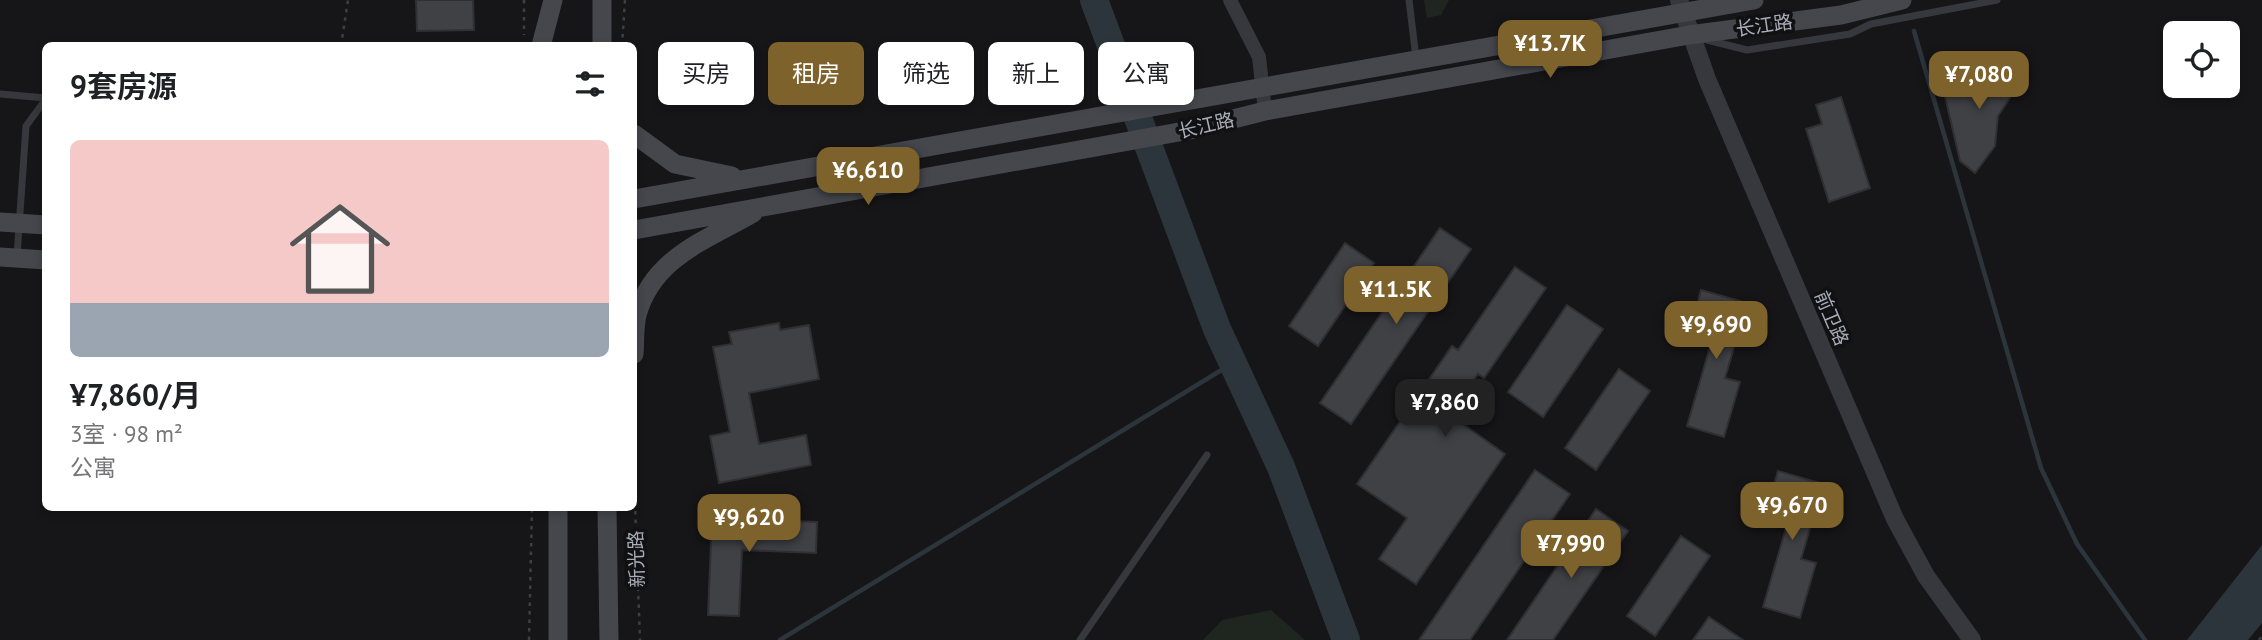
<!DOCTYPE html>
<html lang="zh">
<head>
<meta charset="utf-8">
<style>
	body { margin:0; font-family:"PT Sans","Noto Sans SC",sans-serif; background:#f2f2f2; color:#202124; height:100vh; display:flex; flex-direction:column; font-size:26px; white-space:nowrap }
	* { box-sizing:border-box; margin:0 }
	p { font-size:23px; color:#757577 }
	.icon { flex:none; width:38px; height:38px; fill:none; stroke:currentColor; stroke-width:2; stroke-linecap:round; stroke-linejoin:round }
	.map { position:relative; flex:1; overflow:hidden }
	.panel { position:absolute; left:42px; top:42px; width:595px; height:469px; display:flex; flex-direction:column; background:#fff; border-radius:10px; box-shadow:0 4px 10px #0003 }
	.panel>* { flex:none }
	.guide { position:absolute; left:658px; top:42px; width:665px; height:63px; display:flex; gap:14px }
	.controls { position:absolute; left:2163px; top:21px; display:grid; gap:14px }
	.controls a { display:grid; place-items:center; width:77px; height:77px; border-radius:10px; background:#fff; box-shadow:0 4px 10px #0003; font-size:35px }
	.price { position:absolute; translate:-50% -60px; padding:0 16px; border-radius:14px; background:#7e622b; color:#fff; font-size:23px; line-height:46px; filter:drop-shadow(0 2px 4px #0008) }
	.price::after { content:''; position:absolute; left:50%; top:42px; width:21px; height:16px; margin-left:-10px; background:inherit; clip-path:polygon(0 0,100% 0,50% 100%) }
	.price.on { background:#222; color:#fff }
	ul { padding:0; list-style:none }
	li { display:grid; align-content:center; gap:14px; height:371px; padding:0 28px }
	li span { display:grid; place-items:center; height:217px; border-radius:10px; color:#555 }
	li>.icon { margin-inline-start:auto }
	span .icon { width:126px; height:126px; fill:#fffc; stroke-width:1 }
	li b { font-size:30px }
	h2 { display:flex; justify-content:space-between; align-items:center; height:84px; padding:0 28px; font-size:30px }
	.tag { padding:0 24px; border-radius:10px; background:#fff; box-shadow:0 4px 10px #0003; font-size:24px; line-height:63px }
	.tag.on { background:#7e622b; color:#fff }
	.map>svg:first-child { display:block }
	.green { fill:#1e261f }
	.water { fill:#2c353c }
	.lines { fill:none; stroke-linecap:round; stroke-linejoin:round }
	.stream { stroke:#2c353c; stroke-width:4.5 }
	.river { stroke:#2c353c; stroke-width:28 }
	.building { fill:#404145; stroke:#303034; stroke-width:2 }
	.path { stroke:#3d3f44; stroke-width:2.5; stroke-dasharray:3.5 5; stroke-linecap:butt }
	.service { stroke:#37383d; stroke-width:7 }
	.minor { stroke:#37383d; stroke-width:14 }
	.tertiary { stroke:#37383d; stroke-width:18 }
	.secondary { stroke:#45474d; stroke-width:19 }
	.labels { text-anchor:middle; stroke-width:7; stroke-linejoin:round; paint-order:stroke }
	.street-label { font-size:19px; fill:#a8adb8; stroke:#111113 }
</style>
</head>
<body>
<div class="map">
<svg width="2262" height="640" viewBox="0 0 2262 640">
	<rect width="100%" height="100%" fill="#161618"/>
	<!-- green -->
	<path class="green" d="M1424 0H1449L1441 15 1427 18Z
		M1271 610 1305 640H1203L1222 620Z"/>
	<!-- water -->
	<path class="water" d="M2262 545V623L2248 640H2187Z"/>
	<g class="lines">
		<!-- stream -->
		<path class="stream" d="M1914 31 2041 468 2077 544 2145 640
			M780 640 1233 363"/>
		<!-- river -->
		<path class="river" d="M1094 0 1217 329 1281 467 1346 640"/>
	</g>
	<!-- building -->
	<path class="building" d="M416 0H473L474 30 417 31Z
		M2020 65 2023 78 1998 116 1995 146 1975 173 1960 161 1943 88 1958 76Z
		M1841 97 1870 188 1829 202 1806 129 1822 124 1816 105Z
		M1440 228 1471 249 1351 424 1320 403Z
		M1345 243 1374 263 1318 346 1289 326Z
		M1515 267 1546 288 1484 378 1478 374 1450 415 1505 454 1416 584 1379 559 1407 518 1357 484 1452 346 1458 350Z
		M1701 290 1747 303 1725 378 1740 382 1724 437 1687 426 1712 340 1689 334Z
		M1567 305 1603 329 1543 417 1508 392Z
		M779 323 780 330 809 325 819 379 749 393 759 444 806 435 811 465 719 483 710 436 730 432 713 347 732 344 729 332Z
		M1619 369 1650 391 1596 470 1565 448Z
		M1535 470 1570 494 1470 640H1419Z
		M1778 471 1823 484 1801 559 1816 563 1800 618 1763 607 1788 521 1765 514Z
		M1596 509 1628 531 1553 640H1507Z
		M712 518 817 522 816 553 742 550 739 616 708 615Z
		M1681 536 1710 556 1655 636 1627 616Z
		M1709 617 1743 640H1693Z"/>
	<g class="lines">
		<!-- path -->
		<path class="path" d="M524 0V35
			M341 46 348 0
			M622 46 625 0
			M634 477 640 640
			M529 640 532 508
			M2259 640 2262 636"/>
		<!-- service -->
		<path class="service" d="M1409 0 1416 58
			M1707 40 1747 50 1850 34 1871 24 1997 0
			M0 94 46 98
			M17 256 26 126 46 99
			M1080 640 1207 455"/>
		<!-- minor -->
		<path class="minor" d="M1230 0 1259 57 1265 111"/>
		<!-- tertiary -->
		<path class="tertiary" d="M1679 0 1707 79 1895 519 1926 576 1972 640"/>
		<!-- secondary -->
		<path class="secondary" d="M602 0V46
			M541 46 553 0
			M634 134 675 164 732 176
			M634 199 1754 0
			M0 222 46 225
			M634 230 1190 130 1265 111 1689 35 1841 15 1902 0
			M0 257 46 260
			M634 354C635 342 634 327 637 315 653 257 707 240 753 213
			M558 508V640
			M607 508 609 640"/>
	</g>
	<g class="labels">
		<!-- street labels -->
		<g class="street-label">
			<text transform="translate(1764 25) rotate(-8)" y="7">长江路</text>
			<text transform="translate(1206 125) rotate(-13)" y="7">长江路</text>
			<text transform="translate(1832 318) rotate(67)" y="7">前卫路</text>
			<text transform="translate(636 559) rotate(-92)" y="7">新光路</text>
		</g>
	</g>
</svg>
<div class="controls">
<a><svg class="icon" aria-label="locate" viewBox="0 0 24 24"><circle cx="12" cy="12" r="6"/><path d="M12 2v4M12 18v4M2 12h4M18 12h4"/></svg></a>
</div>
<b class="price" style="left:1550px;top:80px">¥13.7K</b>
<b class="price" style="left:1979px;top:111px">¥7,080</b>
<b class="price" style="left:868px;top:207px">¥6,610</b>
<b class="price" style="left:1396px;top:326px">¥11.5K</b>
<b class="price" style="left:1716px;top:361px">¥9,690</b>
<b class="price on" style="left:1445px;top:439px">¥7,860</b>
<b class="price" style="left:1792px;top:542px">¥9,670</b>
<b class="price" style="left:749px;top:554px">¥9,620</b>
<b class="price" style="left:1571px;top:580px">¥7,990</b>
<div class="guide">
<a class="tag">买房</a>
<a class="tag on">租房</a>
<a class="tag">筛选</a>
<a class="tag">新上</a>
<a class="tag">公寓</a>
</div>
<section class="panel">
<h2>9套房源<svg class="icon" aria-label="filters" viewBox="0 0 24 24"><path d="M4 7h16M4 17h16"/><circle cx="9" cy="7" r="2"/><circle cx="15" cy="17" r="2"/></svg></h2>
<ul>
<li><span style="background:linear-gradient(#f6c9c9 75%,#9aa5b1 0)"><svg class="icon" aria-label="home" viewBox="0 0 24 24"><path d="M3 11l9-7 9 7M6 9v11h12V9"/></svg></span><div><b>¥7,860/月</b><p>3室 · 98 m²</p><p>公寓</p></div></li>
</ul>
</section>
</div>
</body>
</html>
